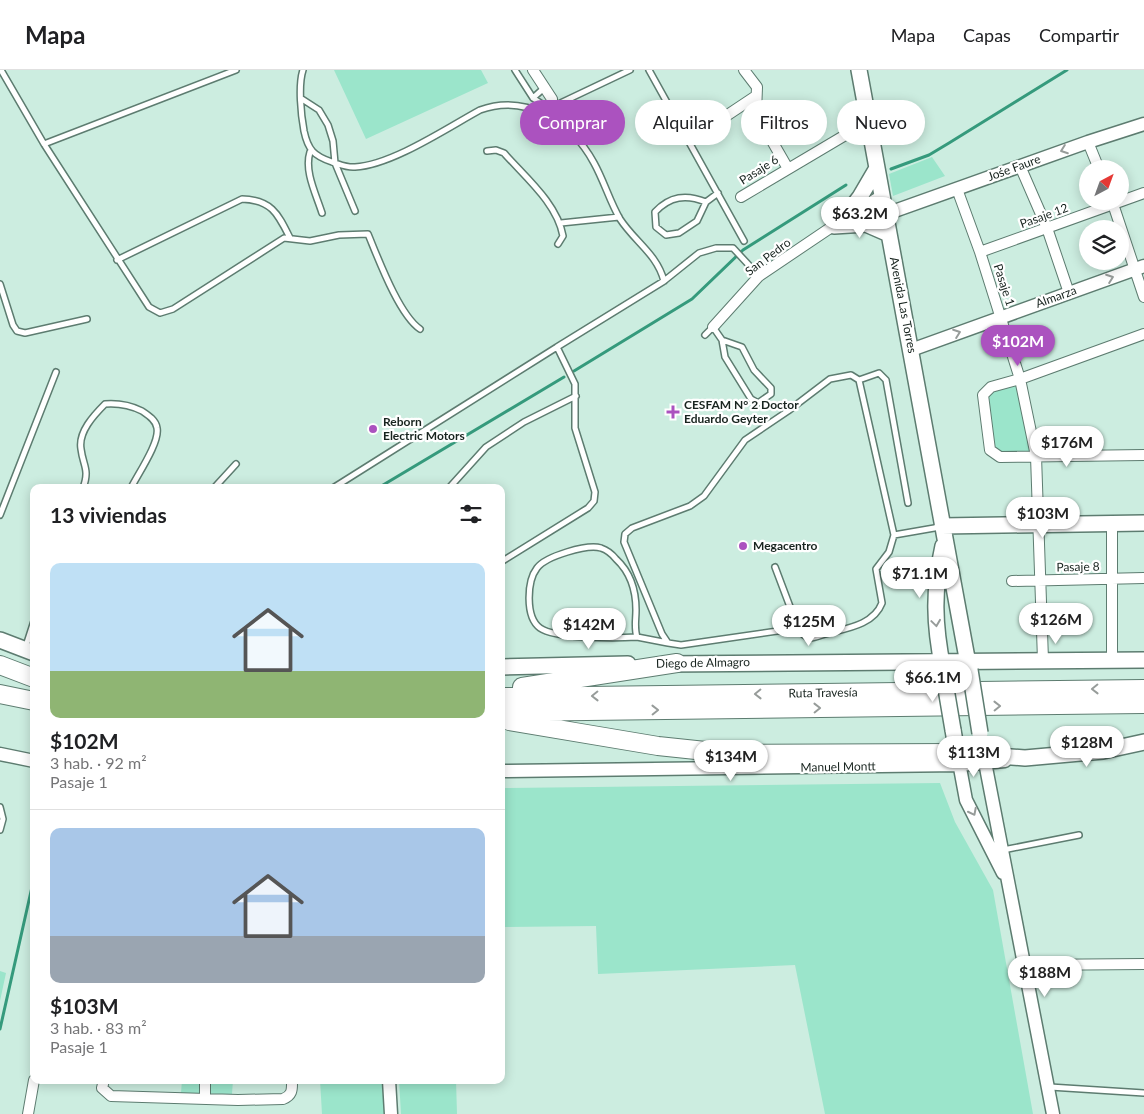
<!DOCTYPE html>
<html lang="es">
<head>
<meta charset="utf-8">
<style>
	body { margin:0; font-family:Lato,sans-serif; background:#f2f2f2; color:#202124; height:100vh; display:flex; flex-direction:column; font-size:19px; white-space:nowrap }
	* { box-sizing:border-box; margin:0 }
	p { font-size:16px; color:#757577 }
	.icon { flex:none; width:28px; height:28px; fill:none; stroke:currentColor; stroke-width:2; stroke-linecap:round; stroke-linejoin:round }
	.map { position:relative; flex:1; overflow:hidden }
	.sheet { position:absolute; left:30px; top:414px; width:475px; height:600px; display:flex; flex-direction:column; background:#fff; border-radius:10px; box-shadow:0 2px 12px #0003 }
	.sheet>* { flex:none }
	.banner { position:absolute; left:520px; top:30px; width:475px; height:45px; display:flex; gap:10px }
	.needle { width:32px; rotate:41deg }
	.controls { position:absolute; left:1079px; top:90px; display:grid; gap:10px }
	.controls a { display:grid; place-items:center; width:50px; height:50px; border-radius:50%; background:#fff; box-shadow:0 2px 12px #0003; font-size:25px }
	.price { position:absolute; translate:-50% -42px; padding:0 11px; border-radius:18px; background:#fff; color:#222; font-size:16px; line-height:32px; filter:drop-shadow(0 1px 2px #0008) }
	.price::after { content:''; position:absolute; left:50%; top:30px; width:15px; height:11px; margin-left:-8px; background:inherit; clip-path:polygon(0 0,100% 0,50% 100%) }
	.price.on { background:#ab52bf; color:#fff }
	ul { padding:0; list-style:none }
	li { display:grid; align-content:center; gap:10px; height:265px; padding:0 20px }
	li+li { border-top:1px solid #e0e0e0 }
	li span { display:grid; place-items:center; height:155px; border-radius:10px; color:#555 }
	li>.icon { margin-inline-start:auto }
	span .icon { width:90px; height:90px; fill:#fffc; stroke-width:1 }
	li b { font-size:21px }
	h2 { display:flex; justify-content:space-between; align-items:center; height:60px; padding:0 20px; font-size:21px }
	.pill { padding:0 18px; border-radius:22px; background:#fff; box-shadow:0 2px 12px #0003; font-size:18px; line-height:45px }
	.pill.on { background:#ab52bf; color:#fff }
	header { display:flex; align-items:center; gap:30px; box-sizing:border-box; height:70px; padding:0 25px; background:#fff; border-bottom:1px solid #e0e0e0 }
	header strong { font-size:24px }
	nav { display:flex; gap:28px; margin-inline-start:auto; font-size:18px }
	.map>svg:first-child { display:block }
	.green { fill:#9be5cb }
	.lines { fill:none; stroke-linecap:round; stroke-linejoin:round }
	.stream { stroke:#359a7c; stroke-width:3 }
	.service-casing { stroke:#5d7c70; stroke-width:8 }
	.minor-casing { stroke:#5d7c70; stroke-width:12 }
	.tertiary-casing { stroke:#5d7c70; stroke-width:15 }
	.secondary-casing { stroke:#5d7c70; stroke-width:18 }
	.trunk-casing { stroke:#5d7c70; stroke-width:20 }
	.service { stroke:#fff; stroke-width:5 }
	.minor { stroke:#fff; stroke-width:10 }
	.tertiary { stroke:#fff; stroke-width:12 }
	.secondary { stroke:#fff; stroke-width:15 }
	.trunk { stroke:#fff; stroke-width:18 }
	.secondary-bridge-casing { stroke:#5d7c70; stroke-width:18; stroke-linecap:butt }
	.secondary-bridge { stroke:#fff; stroke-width:15 }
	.oneway { stroke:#979c9a }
	.poi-dot { fill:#ab52bf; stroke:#fff; stroke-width:2 }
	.labels { text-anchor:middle; stroke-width:4.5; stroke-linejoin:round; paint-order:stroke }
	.street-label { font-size:12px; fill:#18241f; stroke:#fff }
	.poi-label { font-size:12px; font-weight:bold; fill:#18241f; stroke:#fff; text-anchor:start }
</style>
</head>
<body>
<header>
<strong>Mapa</strong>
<nav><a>Mapa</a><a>Capas</a><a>Compartir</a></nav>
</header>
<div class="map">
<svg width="1144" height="1044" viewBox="0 0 1144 1044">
	<rect width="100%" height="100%" fill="#ccede0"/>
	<!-- green -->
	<path class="green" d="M334 0H481L488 13 366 69Z
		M932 87 945 106 893 126 889 104Z
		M1020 309 1036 386 995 385 983 325Z
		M940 713 955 752 993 820 1033 1044H825L795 895 598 904 596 856 501 857V718Z
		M0 901 6 903 0 931Z
		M182 1010H233L232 1024 181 1023Z
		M320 1010H382L384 1044H322Z
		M399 1010H456L457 1044H401Z"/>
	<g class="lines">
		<!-- stream -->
		<path class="stream" d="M891 99 929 85 949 73 1067 0
			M574 301 692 229 743 180 846 115
			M378 418 564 307
			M0 959 34 808"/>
		<!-- service casing -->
		<g class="service-casing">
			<path id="service" d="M1 0 44 74 149 237 160 243 173 239 284 168 310 171 339 165 368 164C378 188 399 245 420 259
				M303 0C298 15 301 45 304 61 308 80 314 86 332 92 339 94 347 98 355 97 392 95 447 58 480 40 526 23 572 52 594 93 604 111 610 132 620 149 635 172 657 184 664 211
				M515 0 533 28
				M649 0 744 171
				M544 18 533 28 542 34 552 37 630 0
				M302 29 319 40 328 55 333 71 335 93 355 141
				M44 74 236 0
				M487 81 496 80 504 83C525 107 557 133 563 166L558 174
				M310 82C304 101 316 124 322 143
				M706 132C686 124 670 126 655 142L656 157 666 165 679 163 697 151 706 132 718 123
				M561 153 619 147
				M117 190 242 129C272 130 278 144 290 168
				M0 214 13 255 17 261 25 263 87 249
				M705 265 713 257 722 270 725 287 751 329 758 333 771 324V318L754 300 742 277 722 270
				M557 277 664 211 699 183 716 178H733L759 206
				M859 310 879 303 886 310 908 433
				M83 418C90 399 83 396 81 379 78 362 94 345 105 334 118 333 130 335 142 341 148 345 156 350 157 358 160 372 138 404 131 418
				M214 418 236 394
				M333 418 557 277 575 314V358L595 422 594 431 588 438 501 492
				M449 418 486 377 524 352 576 326
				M0 445 56 302
				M894 465 940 457
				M775 497 798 558C801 563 804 567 810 568 816 568 823 564 829 563 849 558 874 554 882 533L876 499 889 482 894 465 859 310 851 305 830 309 788 341 745 370 704 426 690 436 632 458 625 464 624 472 662 564 668 573 681 575 798 558
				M637 567C618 568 555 569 540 558 525 547 527 511 537 498 546 486 587 474 601 478 607 480 612 484 616 489 630 502 636 521 636 540 636 550 634 558 637 567L668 573
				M25 579 34 551
				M0 737 3 749 0 760
				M1003 780 1079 765
				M1050 1017 1144 1023"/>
		</g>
		<!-- minor casing -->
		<g class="minor-casing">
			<path id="minor" d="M533 0 552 29
				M744 0 757 17 756 43 787 97
				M702 62 756 26
				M1088 72 1099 99
				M1020 96 1047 158 1069 223
				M957 119 980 182 1020 309 1036 386 1043 590
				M741 127 869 51
				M1112 131 1144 227
				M851 144 882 125
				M980 182 1144 123
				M713 257 759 206 839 152
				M1144 264 1020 309 991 317 983 325 990 380 1000 387 1144 385
				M1012 511 1144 508
				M1112 590V453
				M1024 895 1144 894
				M104 1010 102 1018 111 1026 238 1030 283 1029C293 1025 292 1019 292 1010
				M205 1028V1010
				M28 1044 34 1010"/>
		</g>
		<!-- tertiary casing -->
		<g class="tertiary-casing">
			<path id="tertiary" d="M886 144 1088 72 1144 54
				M911 280 1144 196
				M0 684 34 691
				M958 687 966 730 1003 803
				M984 687 1053 1044
				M501 701 959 695 1005 691
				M389 1010 391 1044"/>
		</g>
		<!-- secondary casing -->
		<g class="secondary-casing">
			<path id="secondary" d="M859 0 969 599
				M841 152 860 127 877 98
				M834 156 866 154 889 164
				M942 456 1144 453
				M0 570 34 583
				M666 594 1144 590
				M501 597 628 594
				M943 599C934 554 933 521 943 476
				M953 660 957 683 1025 688 1103 681 1144 672"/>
		</g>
		<!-- trunk casing -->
		<g class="trunk-casing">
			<path id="trunk" d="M0 595 34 608
				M522 617 677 593
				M0 624 34 631
				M501 627 1144 619
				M501 642 1144 634
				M509 651 658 676 734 684 957 683"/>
		</g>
		<!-- service -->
		<use href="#service" class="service"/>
		<!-- minor -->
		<use href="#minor" class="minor"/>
		<!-- tertiary -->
		<use href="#tertiary" class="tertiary"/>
		<!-- secondary -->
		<use href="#secondary" class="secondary"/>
		<!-- trunk -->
		<use href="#trunk" class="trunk"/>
		<!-- secondary-bridge casing -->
		<g class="secondary-bridge-casing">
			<path id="secondary-bridge" d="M970 600 980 663
				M943 601 953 660"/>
		</g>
		<!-- secondary-bridge -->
		<use href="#secondary-bridge" class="secondary-bridge"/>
	</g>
	<!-- one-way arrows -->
	<defs><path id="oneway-chevron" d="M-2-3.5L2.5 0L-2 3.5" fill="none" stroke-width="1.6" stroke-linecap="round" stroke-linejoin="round" transform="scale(1.25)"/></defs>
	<g class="oneway">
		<use href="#oneway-chevron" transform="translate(1064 80) rotate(160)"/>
		<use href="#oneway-chevron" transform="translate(1110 208) rotate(-20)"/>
		<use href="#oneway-chevron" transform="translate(957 263) rotate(-20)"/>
		<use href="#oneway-chevron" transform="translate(936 553) rotate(82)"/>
		<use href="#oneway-chevron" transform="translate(1095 619) rotate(179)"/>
		<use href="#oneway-chevron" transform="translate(758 624) rotate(179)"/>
		<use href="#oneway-chevron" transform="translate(595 626) rotate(179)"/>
		<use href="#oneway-chevron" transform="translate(997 636) rotate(-1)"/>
		<use href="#oneway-chevron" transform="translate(817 638) rotate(-1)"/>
		<use href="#oneway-chevron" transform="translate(655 640) rotate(-1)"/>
		<use href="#oneway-chevron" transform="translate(973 742) rotate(63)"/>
	</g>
	<!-- markers -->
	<g class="poi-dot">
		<path d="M670.5 334.5h5v5h5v5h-5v5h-5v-5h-5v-5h5z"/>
		<circle cx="373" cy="359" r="5"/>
		<circle cx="743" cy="476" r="5"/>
	</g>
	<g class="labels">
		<!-- street labels -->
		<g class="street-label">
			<text transform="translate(1014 98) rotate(-20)" y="4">Jośe Faure</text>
			<text transform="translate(759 100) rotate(-32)" y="4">Pasaje 6</text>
			<text transform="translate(1044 146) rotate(-20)" y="4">Pasaje 12</text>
			<text transform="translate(768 187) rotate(-37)" y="4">San Pedro</text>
			<text transform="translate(1004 215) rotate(72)" y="4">Pasaje 1</text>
			<text transform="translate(1056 227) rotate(-20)" y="4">Almarza</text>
			<text transform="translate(903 235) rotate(79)" y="4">Avenida Las Torres</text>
			<text transform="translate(1078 497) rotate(-1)" y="4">Pasaje 8</text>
			<text transform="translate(703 593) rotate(-1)" y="4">Diego de Almagro</text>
			<text transform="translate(823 623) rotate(-1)" y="4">Ruta Travesía</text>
			<text transform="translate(838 697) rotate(-1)" y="4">Manuel Montt</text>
		</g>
		<!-- poi labels -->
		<g class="poi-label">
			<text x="684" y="339">CESFAM N° 2 Doctor<tspan x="684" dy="14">Eduardo Geyter</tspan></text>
			<text x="383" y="356">Reborn<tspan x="383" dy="14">Electric Motors</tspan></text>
			<text x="753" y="480">Megacentro</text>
		</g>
	</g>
</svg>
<div class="controls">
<a><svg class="needle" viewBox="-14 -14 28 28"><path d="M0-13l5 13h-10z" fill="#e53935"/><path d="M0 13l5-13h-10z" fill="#757577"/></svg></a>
<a><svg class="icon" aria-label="layers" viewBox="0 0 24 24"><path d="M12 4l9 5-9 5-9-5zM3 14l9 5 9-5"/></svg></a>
</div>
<b class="price" style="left:860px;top:169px">$63.2M</b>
<b class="price on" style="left:1018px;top:297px">$102M</b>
<b class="price" style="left:1067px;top:398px">$176M</b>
<b class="price" style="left:1043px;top:469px">$103M</b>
<b class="price" style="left:920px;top:529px">$71.1M</b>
<b class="price" style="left:1056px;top:575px">$126M</b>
<b class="price" style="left:809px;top:577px">$125M</b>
<b class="price" style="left:589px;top:580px">$142M</b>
<b class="price" style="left:933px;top:633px">$66.1M</b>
<b class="price" style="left:1087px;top:698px">$128M</b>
<b class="price" style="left:974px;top:708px">$113M</b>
<b class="price" style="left:731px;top:712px">$134M</b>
<b class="price" style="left:1045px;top:928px">$188M</b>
<div class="banner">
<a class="pill on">Comprar</a>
<a class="pill">Alquilar</a>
<a class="pill">Filtros</a>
<a class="pill">Nuevo</a>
</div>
<section class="sheet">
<h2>13 viviendas<svg class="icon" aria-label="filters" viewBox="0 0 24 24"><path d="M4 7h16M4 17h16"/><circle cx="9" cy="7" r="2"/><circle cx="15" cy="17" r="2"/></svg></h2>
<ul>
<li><span style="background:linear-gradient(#bfe0f5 70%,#8fb573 0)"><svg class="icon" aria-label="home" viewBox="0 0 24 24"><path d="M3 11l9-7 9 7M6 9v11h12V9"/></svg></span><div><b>$102M</b><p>3 hab. · 92 m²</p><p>Pasaje 1</p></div></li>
<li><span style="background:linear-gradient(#a9c7e8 70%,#9aa5b1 0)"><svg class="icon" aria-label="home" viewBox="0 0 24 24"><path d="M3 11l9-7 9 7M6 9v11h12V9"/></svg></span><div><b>$103M</b><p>3 hab. · 83 m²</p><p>Pasaje 1</p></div></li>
</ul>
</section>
</div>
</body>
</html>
